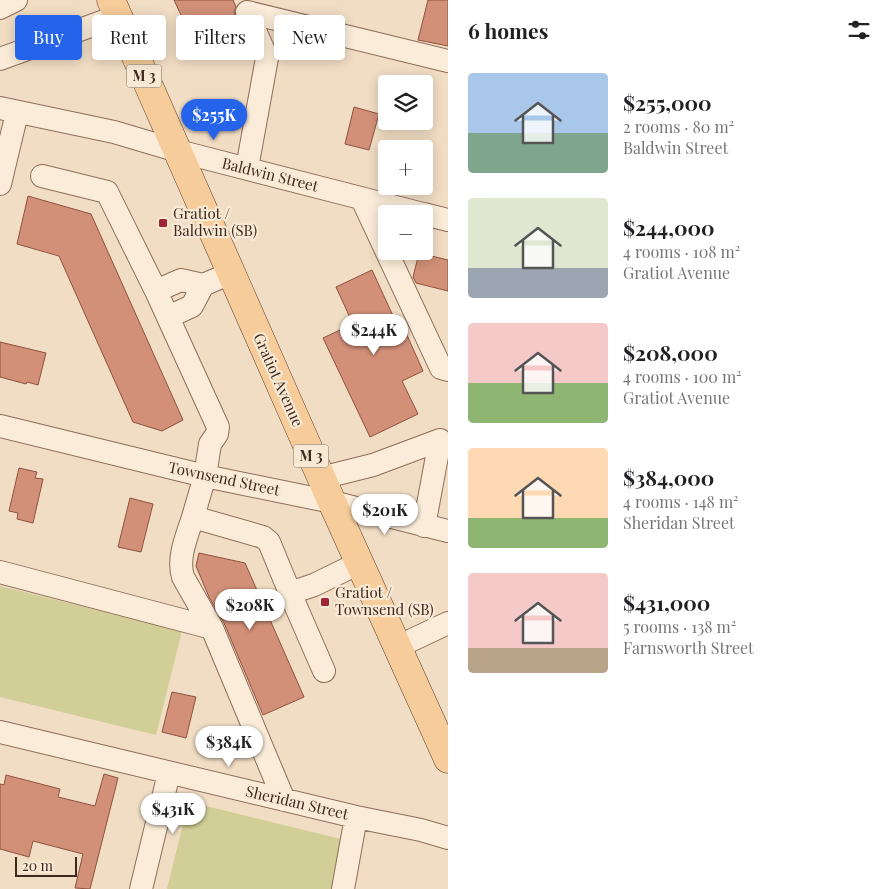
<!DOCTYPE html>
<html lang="en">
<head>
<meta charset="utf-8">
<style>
	body { margin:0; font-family:"Playfair Display",serif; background:#f2f2f2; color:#202124; height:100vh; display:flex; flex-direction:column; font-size:19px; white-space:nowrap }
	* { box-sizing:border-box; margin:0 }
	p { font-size:16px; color:#757577 }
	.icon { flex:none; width:28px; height:28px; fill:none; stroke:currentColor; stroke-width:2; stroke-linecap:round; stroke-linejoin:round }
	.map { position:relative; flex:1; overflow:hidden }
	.side { display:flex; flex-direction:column; background:#fff; width:445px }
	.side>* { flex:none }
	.top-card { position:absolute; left:15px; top:15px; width:358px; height:45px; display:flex; gap:10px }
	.fabs { position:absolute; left:378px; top:75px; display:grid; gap:10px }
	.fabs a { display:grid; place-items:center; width:55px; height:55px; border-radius:5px; background:#fff; box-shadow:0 2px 12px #0003; font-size:25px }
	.scale { position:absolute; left:15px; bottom:12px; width:62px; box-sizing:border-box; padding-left:5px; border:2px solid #3d281e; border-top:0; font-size:14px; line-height:18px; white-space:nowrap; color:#3d281e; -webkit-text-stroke:4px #f8e9d5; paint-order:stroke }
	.price { position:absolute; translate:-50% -42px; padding:0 11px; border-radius:18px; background:#fff; color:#222; font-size:16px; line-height:32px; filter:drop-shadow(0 1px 2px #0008) }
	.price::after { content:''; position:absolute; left:50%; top:30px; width:15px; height:11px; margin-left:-8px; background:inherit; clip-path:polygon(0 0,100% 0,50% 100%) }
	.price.current { background:#2563eb; color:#fff }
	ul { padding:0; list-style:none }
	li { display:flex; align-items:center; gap:15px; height:125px; padding:0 20px }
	li span { display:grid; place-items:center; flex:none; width:140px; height:100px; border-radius:5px; color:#555 }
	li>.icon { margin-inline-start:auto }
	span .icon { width:60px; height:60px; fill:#fffc; stroke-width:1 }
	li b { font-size:21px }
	h2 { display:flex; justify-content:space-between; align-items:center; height:60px; padding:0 20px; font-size:21px }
	.pill { padding:0 18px; border-radius:5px; background:#fff; box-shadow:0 2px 12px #0003; font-size:18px; line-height:45px }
	.pill.current { background:#2563eb; color:#fff }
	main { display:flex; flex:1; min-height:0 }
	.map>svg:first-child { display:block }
	.green { fill:#d1cf97 }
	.building { fill:#d29078; stroke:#8f513d }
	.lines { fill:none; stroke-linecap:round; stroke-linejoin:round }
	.minor-casing { stroke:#8e6d59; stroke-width:24 }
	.major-casing { stroke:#5b3c2d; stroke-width:29 }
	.minor { stroke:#fbecd9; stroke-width:22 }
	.major { stroke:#f6cc9a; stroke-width:28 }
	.poi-dot { fill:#a12538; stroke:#f8e9d5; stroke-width:2 }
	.labels { text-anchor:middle; stroke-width:4.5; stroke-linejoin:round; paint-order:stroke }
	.shield { fill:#f8e9d5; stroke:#756255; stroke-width:1 }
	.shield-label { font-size:14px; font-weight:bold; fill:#3d281e }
	.street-label { font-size:15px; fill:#3d281e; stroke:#f8e9d5 }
	.poi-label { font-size:15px; fill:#3d281e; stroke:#f8e9d5; text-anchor:start }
</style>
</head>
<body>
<main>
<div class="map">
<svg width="448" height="889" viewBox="0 0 448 889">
	<rect width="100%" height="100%" fill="#f1ddc4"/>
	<!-- green -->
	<path class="green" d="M0 586 182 631 156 735 0 697Z
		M191 804 205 807 206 806 345 840 333 889H167L185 816H188Z"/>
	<!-- building -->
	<path class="building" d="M174 0H233L236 7 234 11 237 23 194 43Z
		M428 0H448V46L418 40Z
		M354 107 379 114 369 150 345 144Z
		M28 196 91 214 183 420 162 431 133 422 59 256 17 244Z
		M419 253 448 260V291L416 283 413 277Z
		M372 270 400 331 402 324 423 371 402 381 418 414 370 437 323 338 353 324 336 287Z
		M0 342 46 353 38 385 27 382 26 384 0 377Z
		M19 468 37 472 35 478 43 479 33 523 17 519 18 513 9 511Z
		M130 498 153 504 141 552 118 547Z
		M199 553 245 563 304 697 263 715 224 623 209 597 196 566Z
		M172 692 196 697 186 738 162 732Z
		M104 774 118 778 90 889 75 888 83 854 33 841 29 857 0 849V784L4 785 6 775 60 789 58 797 95 806Z"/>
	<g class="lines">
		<!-- minor casing -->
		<g class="minor-casing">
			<path id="minor" d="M0 8 16 0
				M0 59 118 16
				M0 108 114 132 178 151 423 214
				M247 168 267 58 247 12 448 61
				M42 176 107 192 156 291 218 427 217 434 210 444 205 476 193 517 263 537 269 542 290 593 314 585 359 563
				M0 184 17 113
				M362 199 441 368 448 370
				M424 214 448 220
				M156 291 181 280 203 285 231 273
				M168 317 192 306 203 285
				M0 426 205 476 332 502 448 531
				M321 478 373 465 440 440 424 526
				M193 517C187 536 177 558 183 577L212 628
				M0 572 212 628 284 800
				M290 593 324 671
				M397 647 448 623
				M0 732 356 817 421 830 448 838
				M141 889 169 773
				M343 889 356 817"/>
		</g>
		<!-- major casing -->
		<g class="major-casing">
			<path id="major" d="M111 0 332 502 448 759"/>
		</g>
		<!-- minor -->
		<use href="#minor" class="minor"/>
		<!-- major -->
		<use href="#major" class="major"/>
	</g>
	<!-- markers -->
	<g class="poi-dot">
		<rect x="158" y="218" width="10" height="10" rx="2.5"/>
		<rect x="320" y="597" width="10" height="10" rx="2.5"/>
	</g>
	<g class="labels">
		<!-- shield labels -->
		<g class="shield">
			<rect x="126.5" y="64.5" width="35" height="23" rx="4"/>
			<rect x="293.5" y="444.5" width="35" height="23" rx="4"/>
		</g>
		<g class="shield-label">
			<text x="144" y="81">M 3</text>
			<text x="311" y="461">M 3</text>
		</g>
		<!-- street labels -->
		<g class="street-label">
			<text transform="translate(270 175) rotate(14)" y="5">Baldwin Street</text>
			<text transform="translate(278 380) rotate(66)" y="5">Gratiot Avenue</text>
			<text transform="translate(224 479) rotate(12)" y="5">Townsend Street</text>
			<text transform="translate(297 803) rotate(13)" y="5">Sheridan Street</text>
		</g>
		<!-- poi labels -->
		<g class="poi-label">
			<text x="173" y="219">Gratiot /<tspan x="173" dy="17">Baldwin (SB)</tspan></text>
			<text x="335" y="598">Gratiot /<tspan x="335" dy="17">Townsend (SB)</tspan></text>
		</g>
	</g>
</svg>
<div class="fabs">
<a><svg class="icon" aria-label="layers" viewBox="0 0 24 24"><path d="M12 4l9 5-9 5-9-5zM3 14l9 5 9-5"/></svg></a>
<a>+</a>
<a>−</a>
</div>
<div class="scale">20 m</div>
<b class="price current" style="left:214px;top:141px">$255K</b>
<b class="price" style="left:374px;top:356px">$244K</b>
<b class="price" style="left:385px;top:536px">$201K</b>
<b class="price" style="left:250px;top:631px">$208K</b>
<b class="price" style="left:229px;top:768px">$384K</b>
<b class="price" style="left:173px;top:835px">$431K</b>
<div class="top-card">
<a class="pill current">Buy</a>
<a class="pill">Rent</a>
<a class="pill">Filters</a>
<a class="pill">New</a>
</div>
</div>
<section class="side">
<h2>6 homes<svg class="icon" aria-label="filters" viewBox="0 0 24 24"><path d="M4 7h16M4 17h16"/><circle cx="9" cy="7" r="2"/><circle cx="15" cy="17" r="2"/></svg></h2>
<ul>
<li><span style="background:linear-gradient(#a9c7e8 60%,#7fa58c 0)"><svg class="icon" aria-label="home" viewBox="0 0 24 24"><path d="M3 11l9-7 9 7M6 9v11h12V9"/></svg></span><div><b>$255,000</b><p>2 rooms · 80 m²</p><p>Baldwin Street</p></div></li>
<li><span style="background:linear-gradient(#dfe7d0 70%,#9aa5b1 0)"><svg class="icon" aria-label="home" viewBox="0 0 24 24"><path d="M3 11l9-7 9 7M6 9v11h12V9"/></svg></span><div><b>$244,000</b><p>4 rooms · 108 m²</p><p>Gratiot Avenue</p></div></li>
<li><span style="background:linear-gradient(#f6c9c9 60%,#8fb573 0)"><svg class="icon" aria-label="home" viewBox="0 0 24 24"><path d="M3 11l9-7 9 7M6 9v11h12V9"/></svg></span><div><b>$208,000</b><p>4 rooms · 100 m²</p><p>Gratiot Avenue</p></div></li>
<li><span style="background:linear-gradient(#ffd9b3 70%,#8fb573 0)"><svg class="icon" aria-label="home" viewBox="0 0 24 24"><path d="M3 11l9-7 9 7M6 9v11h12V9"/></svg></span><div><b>$384,000</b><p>4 rooms · 148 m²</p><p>Sheridan Street</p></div></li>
<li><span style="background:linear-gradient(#f6c9c9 75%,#b9a48a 0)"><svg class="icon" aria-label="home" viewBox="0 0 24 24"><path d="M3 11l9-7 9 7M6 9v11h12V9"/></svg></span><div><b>$431,000</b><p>5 rooms · 138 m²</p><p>Farnsworth Street</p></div></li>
</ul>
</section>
</main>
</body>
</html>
